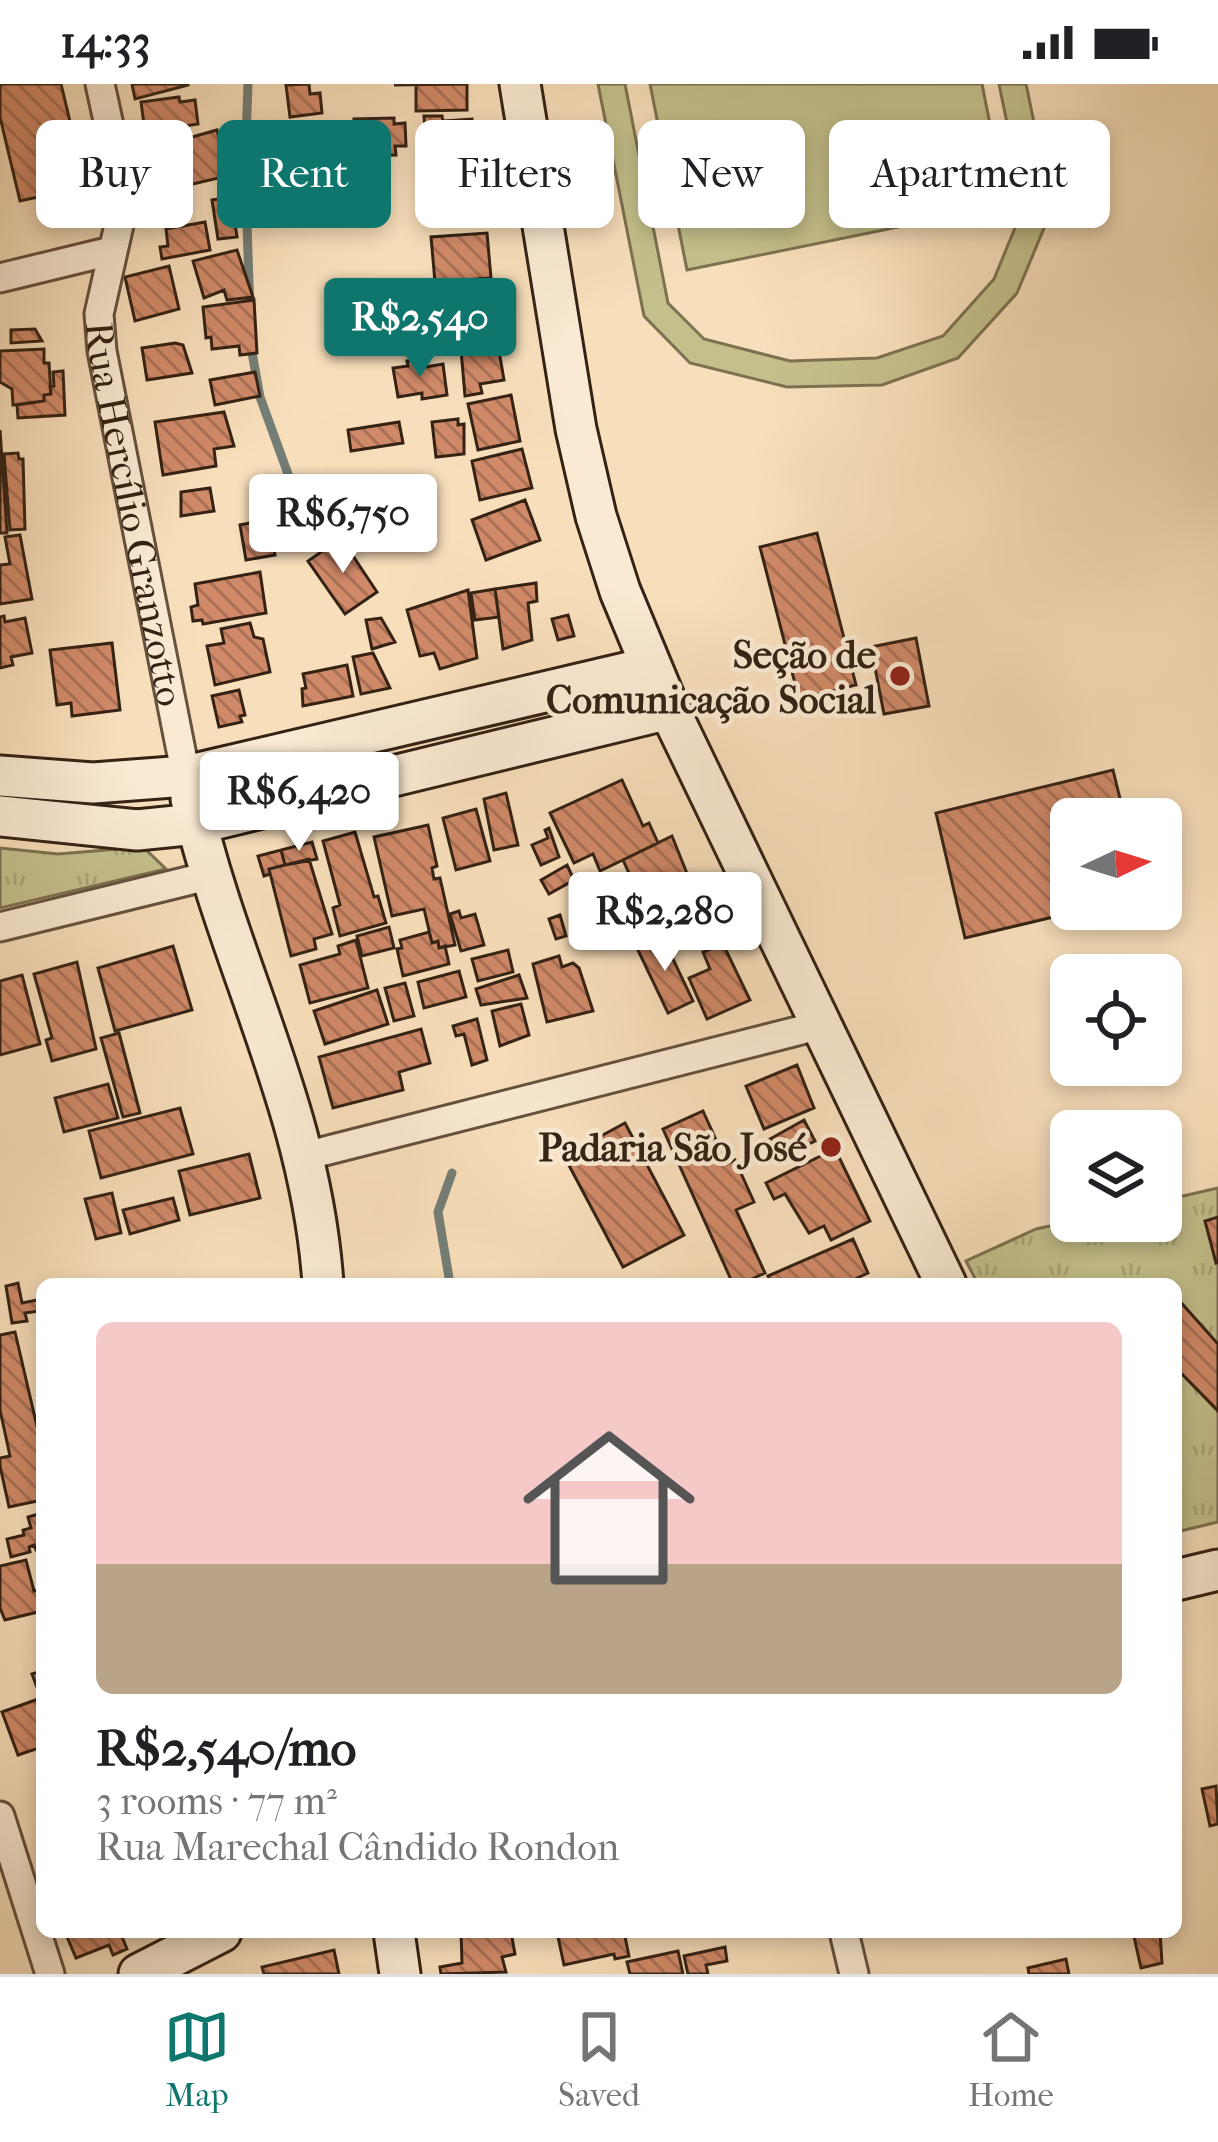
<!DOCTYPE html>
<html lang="en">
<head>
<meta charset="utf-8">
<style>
	body { margin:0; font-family:"IM FELL French Canon",serif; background:#f2f2f2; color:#202124; height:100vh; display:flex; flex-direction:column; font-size:45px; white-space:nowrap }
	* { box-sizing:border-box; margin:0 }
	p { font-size:39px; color:#757577 }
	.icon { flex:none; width:66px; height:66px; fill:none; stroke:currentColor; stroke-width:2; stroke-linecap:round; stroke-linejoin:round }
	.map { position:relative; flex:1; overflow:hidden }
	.panel { position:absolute; left:36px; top:1194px; width:1146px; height:660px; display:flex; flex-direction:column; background:#fff; border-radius:18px; box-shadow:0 6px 18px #0003 }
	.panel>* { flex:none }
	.guide { position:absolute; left:36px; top:36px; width:1146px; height:108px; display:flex; gap:24px }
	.needle { width:78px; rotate:86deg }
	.tools { position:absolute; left:1050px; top:714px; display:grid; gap:24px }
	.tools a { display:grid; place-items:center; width:132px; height:132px; border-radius:18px; background:#fff; box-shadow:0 6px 18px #0003; font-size:60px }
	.price { position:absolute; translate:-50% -102px; padding:0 27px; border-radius:12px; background:#fff; color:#222; font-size:39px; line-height:78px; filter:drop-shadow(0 3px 6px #0008) }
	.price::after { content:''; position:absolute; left:50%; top:72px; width:36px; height:27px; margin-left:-18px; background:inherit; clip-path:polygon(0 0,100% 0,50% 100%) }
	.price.current { background:#0f766e; color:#fff }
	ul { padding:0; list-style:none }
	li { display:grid; align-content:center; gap:24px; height:636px; padding:0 60px }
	li span { display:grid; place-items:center; height:372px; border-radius:18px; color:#555 }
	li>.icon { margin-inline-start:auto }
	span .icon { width:216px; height:216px; fill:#fffc; stroke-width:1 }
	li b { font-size:51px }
	.chip { padding:0 42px; border-radius:18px; background:#fff; box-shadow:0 6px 18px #0003; font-size:42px; line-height:108px }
	.chip.current { background:#0f766e; color:#fff }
	.status { display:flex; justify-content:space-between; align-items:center; height:84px; padding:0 60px; background:#fff; direction:ltr }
	.status svg { height:33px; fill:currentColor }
	.tabs { display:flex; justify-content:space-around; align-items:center; height:168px; border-top:3px solid #e0e0e0; background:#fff; font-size:33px; color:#757577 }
	.tabs a { display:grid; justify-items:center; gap:6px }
	.tabs .current { color:#0f766e }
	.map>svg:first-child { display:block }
	.park { fill:url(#park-tufts); stroke:#7c7150; stroke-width:3 }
	.pitch { fill:#c4c08c; stroke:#7c7150; stroke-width:3 }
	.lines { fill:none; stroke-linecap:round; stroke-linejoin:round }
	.stream { stroke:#747e76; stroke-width:9 }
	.building { fill:url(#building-back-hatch); stroke:#342214; stroke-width:3 }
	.street-casing { stroke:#65513e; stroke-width:33 }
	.secondary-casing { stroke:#342214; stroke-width:45 }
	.street { stroke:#faead3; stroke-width:27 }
	.secondary { stroke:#faead3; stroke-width:39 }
	.poi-dot { fill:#8f2418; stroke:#faead3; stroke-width:4.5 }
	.labels { text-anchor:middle; stroke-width:9; stroke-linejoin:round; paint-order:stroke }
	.street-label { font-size:39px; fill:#342214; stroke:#faead3 }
	.poi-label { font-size:39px; font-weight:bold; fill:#342214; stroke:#faead3; text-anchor:end }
</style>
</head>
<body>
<div class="status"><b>14:33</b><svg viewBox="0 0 49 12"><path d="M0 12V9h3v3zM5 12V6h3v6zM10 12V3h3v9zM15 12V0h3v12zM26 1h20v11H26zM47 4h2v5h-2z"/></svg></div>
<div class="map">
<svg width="1218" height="1890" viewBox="0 0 1218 1890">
	<defs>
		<pattern id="park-tufts" width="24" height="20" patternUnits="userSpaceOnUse" patternTransform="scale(3)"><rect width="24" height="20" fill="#c4c08c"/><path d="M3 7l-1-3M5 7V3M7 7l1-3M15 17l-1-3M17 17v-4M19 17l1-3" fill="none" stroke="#a9a578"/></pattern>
		<pattern id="building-back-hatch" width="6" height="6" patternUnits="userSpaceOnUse" patternTransform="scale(3)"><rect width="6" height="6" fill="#d08a69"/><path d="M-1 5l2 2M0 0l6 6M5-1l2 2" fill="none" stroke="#aa7055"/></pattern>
	</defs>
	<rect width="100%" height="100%" fill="#f8dfbb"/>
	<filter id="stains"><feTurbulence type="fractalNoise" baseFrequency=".00167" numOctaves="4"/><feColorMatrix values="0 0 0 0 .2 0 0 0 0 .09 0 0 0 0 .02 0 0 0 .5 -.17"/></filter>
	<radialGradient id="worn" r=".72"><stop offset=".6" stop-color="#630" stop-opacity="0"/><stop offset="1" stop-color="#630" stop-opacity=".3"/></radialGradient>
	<!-- park -->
	<path class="park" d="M143 763 166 785 0 824V764L58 770Z
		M1218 1104V1438L1176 1448V1200H978L966 1177 1036 1145 1073 1137H1161V1117Z"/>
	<!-- pitch -->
	<path class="pitch" d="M598 0H625L668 219 704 255 790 277 877 274 943 252 994 195 1024 122 999 0H1026L1052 125 1017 209 958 274 882 301 787 303 690 279 644 232Z
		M650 0H982L1006 121 687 186Z"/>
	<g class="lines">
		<!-- stream -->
		<path class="stream" d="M248 0 245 82 250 228
			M251 263 260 313 296 412
			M450 1200 438 1128 452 1089"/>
	</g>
	<!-- building -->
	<path class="building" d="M0 0H61L85 100 67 105 70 115 41 122 38 113 20 117 0 33Z
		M132 0H188V1L135 15Z
		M309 0 310 10 320 9 322 29 290 33 286 1Z
		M467 0V26L416 27V1H394Z
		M179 13 180 18 195 16 198 40 145 48 141 18Z
		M424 32H442L443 37 472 35 473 62 426 64Z
		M394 34V40L405 39 406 62H395L396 71 355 72 354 35Z
		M244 39 251 66 231 71 224 44Z
		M339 42 342 80 327 81V72L310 73 308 44Z
		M217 46 227 92 155 109 146 66Z
		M477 78 478 113 472 114 473 125 432 127 430 81Z
		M231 113 237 153 218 155 212 116Z
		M205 138 210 166 162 175 160 163 168 162 166 145Z
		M487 149 491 194 435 198 431 153Z
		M237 166 253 213 227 216 224 206 204 214 193 177Z
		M169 182 179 225 135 237 125 193Z
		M254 216 257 269 240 271 239 262 212 265 211 253 206 254 203 223Z
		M35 245 42 257 11 259V246Z
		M175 259 183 261 192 289 147 296 142 264Z
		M498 261 504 296 480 300 482 309 465 312 461 266Z
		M44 265V279H49L51 310 44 311V317L13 321 12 305 0 298V267Z
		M419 275 420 284 443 280 447 311 422 315V309L398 313 393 284 408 282 407 277Z
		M63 287 65 331 18 334 17 321 44 317V311L51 310 50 303 54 302 53 288Z
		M255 288 260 312 215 321 210 296Z
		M511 311 520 357 478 366 468 320Z
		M224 328 234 362 214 365 216 382 163 391 155 338Z
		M458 335V341L464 340V370L436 373 432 338Z
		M399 338 403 359 351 367 348 346Z
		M0 346 7 449H0Z
		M522 365 532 404 480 416 472 377Z
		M18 369 19 375H23L25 445 10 446 4 370Z
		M210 404 214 427 181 432V408Z
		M525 416 540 456 486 476 472 436Z
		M275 434 277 447 271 448 275 471 246 476 240 441Z
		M817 449 856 601 799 615 760 463Z
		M20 451 32 515 0 520V481L10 480 5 453Z
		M341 454 377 508 345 530 308 477Z
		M260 488 266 529 203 540 202 536 193 537 191 523 198 521 195 500Z
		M536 499 537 517 528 519 532 556 503 565 495 505Z
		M495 505 499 533 475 536 471 509Z
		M468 506 477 574 440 585 434 569 420 572 407 526Z
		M568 531 574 552 558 556 552 535Z
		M4 532 5 538 25 534 32 569 11 573 13 581 0 584V533Z
		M381 534 395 558 372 565 366 536Z
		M250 539 254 553 263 555 270 588 215 601 207 562 224 559 221 545Z
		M916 554 929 622 884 630 871 563Z
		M112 559 120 626 72 632 71 619 57 621 50 566Z
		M373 569 390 604 361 610 353 573Z
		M347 581 353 612 303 622 302 605 306 604 303 590Z
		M239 606 245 631 240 632 242 638 219 643 212 612Z
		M1113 686 1125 735H1071V825H1087L965 854 936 729Z
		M622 696 643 742 649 739 658 759 600 787 593 770 574 779 550 729Z
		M506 709 518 761 494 766 484 715Z
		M476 725 490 777 456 786 443 734Z
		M428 741 437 782 432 784 434 795 440 794 455 861 439 864 438 857 432 859 424 825 392 832 374 753Z
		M549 744 559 773 541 781 532 761 548 754 545 746Z
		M355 748 374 813 378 812 386 839 340 852 333 824 340 821 323 757Z
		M672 752 702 827 630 860 611 821 638 809 623 776Z
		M312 758 317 775 285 781 281 766Z
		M281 766 285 781 269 785 270 790 264 792 258 772Z
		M309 775 332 850 314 855 316 865 291 872 269 785Z
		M567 781 574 796 549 810 541 796Z
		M459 827 461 834 475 830 484 861 461 867 450 830Z
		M560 831 566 852 556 855 549 835Z
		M389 843 394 864 362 872 357 852Z
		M429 848 432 859 438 857 439 864 445 862 449 880 403 892 397 865 402 864 400 856Z
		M661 850 693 917 668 929 636 862Z
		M356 856 368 904 310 919 300 881 340 870 338 862Z
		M723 860 750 916 707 935 689 894 710 885 703 868Z
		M173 862 192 926 115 947 98 884Z
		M508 866 513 888 478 897 472 875Z
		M559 872 562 883 573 879 579 884 593 927 547 938 533 880Z
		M77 878 96 965 52 977 46 956 52 954 34 890Z
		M459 887 466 913 424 924 418 898Z
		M22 891 40 960 0 971V897Z
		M519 891 527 914 481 921 476 905Z
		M405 899 414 932 394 937 385 904Z
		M377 906 388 940 325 960 314 927Z
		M521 920 529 951 500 962 492 927Z
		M477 935 487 976 472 981 464 950 456 952 453 942Z
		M421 945 430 979 399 988 403 1006 333 1024 319 973Z
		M119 949 140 1029 123 1033 101 954Z
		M797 981 814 1024 764 1045 746 1002Z
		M108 1000 118 1034 64 1048 55 1014Z
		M180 1024 193 1070 101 1094 89 1047Z
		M703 1027 727 1080 735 1076 754 1118 736 1126 765 1189 741 1200H733L663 1045Z
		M804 1036 815 1057 780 1074 770 1055Z
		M625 1039 684 1151 623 1183 564 1072Z
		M835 1065 870 1137 831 1156 824 1142 809 1149 785 1110 774 1115 766 1099Z
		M249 1070 260 1114 190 1131 179 1087Z
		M112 1109 121 1149 96 1155 85 1115Z
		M173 1114 179 1136 130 1150 123 1126Z
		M1218 1133V1178L1216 1179 1205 1137Z
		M853 1155 868 1189 857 1194 859 1199 772 1200 768 1192Z
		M18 1199 22 1219 37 1216 39 1227 25 1229 27 1237 12 1239 6 1202Z
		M1176 1213 1218 1260V1327L1176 1284Z
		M15 1248 42 1364V1416L9 1423 0 1382V1374L10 1372 0 1326V1251Z
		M42 1429V1464L36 1466 34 1461 29 1463 30 1468 11 1473 7 1455 24 1451 23 1446 31 1444 28 1433Z
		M26 1476 34 1507 42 1505V1527L5 1536 0 1524V1482Z
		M42 1587V1663L18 1671 2 1628 41 1614 32 1590Z
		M1216 1702 1218 1740 1210 1742 1202 1705Z
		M65 1848H120L127 1865 113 1871 109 1861 76 1874Z
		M461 1848H511L515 1870 502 1873 506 1888 441 1890 440 1883 462 1879Z
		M557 1848H624L629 1872 615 1875 614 1870 564 1881Z
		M1133 1848H1160L1162 1879 1141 1884Z
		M725 1863 727 1877 706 1881 708 1890H688L684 1872Z
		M334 1866 339 1890H264L262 1883Z
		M678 1867 683 1890H630L627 1878Z
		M1066 1875 1069 1890H1029L1028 1884Z"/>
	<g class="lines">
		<!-- street casing -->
		<g class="street-casing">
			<g id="street">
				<path id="s1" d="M100 0 122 101 121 132 99 230 102 267 186 692"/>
				<path d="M0 194 111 167"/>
				<path d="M0 843 212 791"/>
				<path d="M305 1072 821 941"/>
				<path d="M0 1732 50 1890"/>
				<path d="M844 1848 854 1890"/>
			</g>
		</g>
		<!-- secondary casing -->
		<g class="secondary-casing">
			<path id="secondary" d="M520 0 576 345 596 432 620 507 669 625 946 1200
				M0 692 93 699 186 692 651 583
				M191 715C229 883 311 1022 323 1200
				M0 732 137 746 196 740 669 625
				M1176 1496 1218 1486
				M394 1848 400 1890
				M139 1890 221 1848"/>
		</g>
		<!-- street -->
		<use href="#street" class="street"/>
		<!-- secondary -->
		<use href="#secondary" class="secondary"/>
	</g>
	<!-- markers -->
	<g class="poi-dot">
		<circle cx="900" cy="592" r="12"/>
		<circle cx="831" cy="1063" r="12"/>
	</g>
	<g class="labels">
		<!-- street labels -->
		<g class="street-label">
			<text dy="14" stroke="none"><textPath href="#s1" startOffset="438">Rua Hercílio Granzotto</textPath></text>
		</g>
		<!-- poi labels -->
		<g class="poi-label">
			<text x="876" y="584">Seção de<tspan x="876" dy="45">Comunicação Social</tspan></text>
			<text x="807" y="1077">Padaria São José</text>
		</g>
	</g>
	<rect width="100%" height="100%" filter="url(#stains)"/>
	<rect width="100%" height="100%" fill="url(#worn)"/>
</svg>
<div class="tools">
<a><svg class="needle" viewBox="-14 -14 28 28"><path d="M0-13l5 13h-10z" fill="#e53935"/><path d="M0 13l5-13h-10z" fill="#757577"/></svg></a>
<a><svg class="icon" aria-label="locate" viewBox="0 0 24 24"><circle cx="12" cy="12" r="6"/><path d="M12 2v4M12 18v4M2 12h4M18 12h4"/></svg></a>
<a><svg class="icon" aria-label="layers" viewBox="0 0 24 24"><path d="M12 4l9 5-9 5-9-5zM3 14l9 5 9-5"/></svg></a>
</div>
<b class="price current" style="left:420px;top:296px">R$2,540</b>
<b class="price" style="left:343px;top:492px">R$6,750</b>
<b class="price" style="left:299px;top:770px">R$6,420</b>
<b class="price" style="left:665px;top:890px">R$2,280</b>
<div class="guide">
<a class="chip">Buy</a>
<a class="chip current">Rent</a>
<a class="chip">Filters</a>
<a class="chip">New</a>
<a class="chip">Apartment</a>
</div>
<section class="panel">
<ul>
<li><span style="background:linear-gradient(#f6c9c9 65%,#b9a48a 0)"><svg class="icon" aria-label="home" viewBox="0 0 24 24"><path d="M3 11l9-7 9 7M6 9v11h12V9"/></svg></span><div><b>R$2,540/mo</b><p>3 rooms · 77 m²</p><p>Rua Marechal Cândido Rondon</p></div></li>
</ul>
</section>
</div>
<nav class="tabs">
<a class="current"><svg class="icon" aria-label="map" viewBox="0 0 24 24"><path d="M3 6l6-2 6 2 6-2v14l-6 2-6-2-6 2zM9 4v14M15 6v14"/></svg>Map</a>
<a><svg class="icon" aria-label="saved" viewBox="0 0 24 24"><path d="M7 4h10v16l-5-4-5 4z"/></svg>Saved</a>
<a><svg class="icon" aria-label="home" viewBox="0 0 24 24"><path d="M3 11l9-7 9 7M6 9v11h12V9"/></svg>Home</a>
</nav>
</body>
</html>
